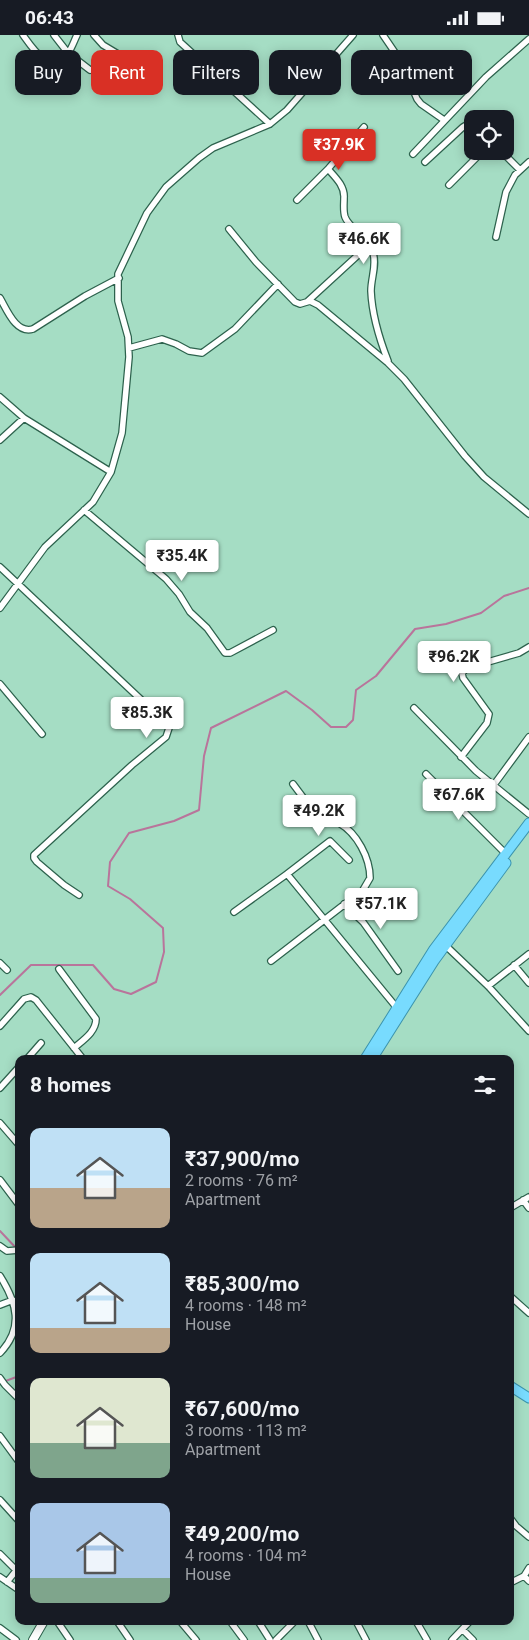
<!DOCTYPE html>
<html lang="en">
<head>
<meta charset="utf-8">
<style>
	body { margin:0; font-family:Roboto,sans-serif; background:#242831; color:#f1f3f6; height:100vh; display:flex; flex-direction:column; font-size:19px; white-space:nowrap }
	* { box-sizing:border-box; margin:0 }
	p { font-size:16px; color:#9ea1a6 }
	.icon { flex:none; width:28px; height:28px; fill:none; stroke:currentColor; stroke-width:2; stroke-linecap:round; stroke-linejoin:round }
	.map { position:relative; flex:1; overflow:hidden }
	.details { position:absolute; left:15px; top:1020px; width:499px; height:570px; display:flex; flex-direction:column; background:#171b24; border-radius:10px; box-shadow:0 2px 12px #0003 }
	.details>* { flex:none }
	.top-card { position:absolute; left:15px; top:15px; width:500px; height:45px; display:flex; gap:10px }
	.buttons { position:absolute; left:464px; top:75px; display:grid; gap:10px }
	.buttons a { display:grid; place-items:center; width:50px; height:50px; border-radius:10px; background:#171b24; box-shadow:0 2px 12px #0003; font-size:25px }
	.price { position:absolute; translate:-50% -42px; padding:0 11px; border-radius:5px; background:#fff; color:#222; font-size:16px; line-height:32px; filter:drop-shadow(0 1px 2px #0008) }
	.price::after { content:''; position:absolute; left:50%; top:30px; width:15px; height:11px; margin-left:-8px; background:inherit; clip-path:polygon(0 0,100% 0,50% 100%) }
	.price.active { background:#d93025; color:#fff }
	ul { padding:0; list-style:none }
	li { display:flex; align-items:center; gap:15px; height:125px; padding:0 15px }
	li span { display:grid; place-items:center; flex:none; width:140px; height:100px; border-radius:10px; color:#555 }
	li>.icon { margin-inline-start:auto }
	span .icon { width:60px; height:60px; fill:#fffc; stroke-width:1 }
	li b { font-size:21px }
	h2 { display:flex; justify-content:space-between; align-items:center; height:60px; padding:0 15px; font-size:21px }
	.chip { padding:0 18px; border-radius:10px; background:#171b24; box-shadow:0 2px 12px #0003; font-size:18px; line-height:45px }
	.chip.active { background:#d93025; color:#fff }
	.status { display:flex; justify-content:space-between; align-items:center; height:35px; padding:0 25px; background:#171b24; direction:ltr }
	.status svg { height:14px; fill:currentColor }
	.map>svg:first-child { display:block }
	.lines { fill:none; stroke-linecap:round; stroke-linejoin:round }
	.stream { stroke:#b9749b; stroke-width:2 }
	.minor-casing { stroke:#2d624d; stroke-width:8 }
	.secondary-casing { stroke:#2d624d; stroke-width:10 }
	.trunk-casing { stroke:#3c94ad; stroke-width:11 }
	.minor { stroke:#fff; stroke-width:5.5 }
	.secondary { stroke:#fff; stroke-width:8 }
	.trunk { stroke:#78dbfe; stroke-width:9 }
</style>
</head>
<body>
<div class="status"><b>06:43</b><svg viewBox="0 0 49 12"><path d="M0 12V9h3v3zM5 12V6h3v6zM10 12V3h3v9zM15 12V0h3v12zM26 1h20v11H26zM47 4h2v5h-2z"/></svg></div>
<div class="map">
<svg width="529" height="1605" viewBox="0 0 529 1605">
	<rect width="100%" height="100%" fill="#a5ddc4"/>
	<g class="lines">
		<!-- stream -->
		<path class="stream" d="M0 960 31 930H93L114 954 131 959 156 947 164 917 163 893 130 864 108 851 110 827 129 798 174 786 199 775 204 721 211 693 286 656 312 675 331 692H346L353 685 356 655 376 641 415 594 446 589 481 578 504 561 529 553
			M0 1196 17 1214
			M0 1348 19 1341"/>
		<!-- minor casing -->
		<g class="minor-casing">
			<path id="minor" d="M23 0C33 14 50 41 68 18 72 13 74 6 77 0
				M54 0 68 18 90 35
				M94 0 103 10 118 19
				M178 0 180 7 270 89
				M383 0 400 25 417 64 421 69 444 85
				M501 116 520 135
				M413 119 486 42 529 4
				M425 127 463 92 468 89 472 90
				M328 134C335 142 345 151 344 163 344 169 343 176 345 182 349 193 367 202 373 218 377 230 371 243 371 256 372 280 379 303 388 326
				M449 150 483 116
				M297 165 328 134 364 92
				M229 194 256 227 295 267 300 269 310 266 318 270 388 328 404 344 465 421 484 442 529 479
				M496 202 506 157 515 140 529 127
				M0 263C7 275 16 299 33 294L85 261 119 243
				M308 266 369 210
				M129 313 162 304 176 309 189 316 202 318 235 294 278 249
				M0 362 24 383 111 437
				M0 405 24 383
				M84 475 166 544 179 559 190 577 207 593 225 618H230L273 595
				M0 532 168 690 169 693 166 702 132 730 34 820V823L37 827 64 850 79 860
				M0 573 45 512 93 467 111 437 122 398 129 322 128 302 118 266V239L147 178 166 152 199 123 213 113 270 89 287 75 353 0
				M0 649 42 699
				M414 673 476 736 529 779
				M461 722 487 688 489 679 463 643 462 638 467 633 519 618 529 612
				M426 739 506 819
				M493 751 529 702
				M287 839 330 806 349 825
				M344 869 363 887 398 936
				M234 877 287 839 397 973
				M445 910 488 951 529 996
				M271 926 363 855 370 843C370 823 357 798 339 788 331 783 323 782 315 776 306 768 300 758 293 749
				M0 928 7 935
				M514 930 529 948
				M59 934 96 984C96 997 83 1005 74 1013
				M488 951 529 919
				M0 991 24 964 31 962 36 965 83 1024
				M27 1024 41 1008
				M0 1053 19 1032
				M0 1088 19 1110
				M0 1145 19 1170
				M523 1165 529 1173
				M510 1173 529 1162
				M0 1211 7 1216 19 1215
				M0 1241C17 1268 24 1293 0 1318
				M510 1261 529 1278
				M0 1270 13 1265
				M0 1343 5 1350 19 1364
				M0 1401 19 1427
				M0 1465 19 1486
				M510 1483 516 1491 529 1502
				M0 1519 16 1535
				M524 1541 529 1546
				M0 1542 19 1555
				M7 1547 19 1532
				M510 1548 524 1541 529 1533
				M57 1586 70 1605
				M117 1586 130 1605
				M180 1586 196 1605
				M230 1586 244 1605
				M258 1586 270 1605
				M308 1586 318 1605
				M356 1586 366 1605
				M416 1586 427 1605
				M0 1593 16 1605
				M463 1595 473 1605
				M276 1605 295 1586
				M452 1605 470 1586"/>
		</g>
		<!-- secondary casing -->
		<g class="secondary-casing">
			<path id="secondary" d="M33 1605 44 1586"/>
		</g>
		<!-- trunk casing -->
		<g class="trunk-casing">
			<path id="trunk" d="M365 1024 434 914 529 788
				M372 1024 434 926 506 828
				M510 1351 529 1363"/>
		</g>
		<!-- minor -->
		<use href="#minor" class="minor"/>
		<!-- secondary -->
		<use href="#secondary" class="secondary"/>
		<!-- trunk -->
		<use href="#trunk" class="trunk"/>
	</g>
</svg>
<div class="buttons">
<a><svg class="icon" aria-label="locate" viewBox="0 0 24 24"><circle cx="12" cy="12" r="6"/><path d="M12 2v4M12 18v4M2 12h4M18 12h4"/></svg></a>
</div>
<b class="price active" style="left:339px;top:136px">₹37.9K</b>
<b class="price" style="left:364px;top:230px">₹46.6K</b>
<b class="price" style="left:182px;top:547px">₹35.4K</b>
<b class="price" style="left:454px;top:648px">₹96.2K</b>
<b class="price" style="left:147px;top:704px">₹85.3K</b>
<b class="price" style="left:459px;top:786px">₹67.6K</b>
<b class="price" style="left:319px;top:802px">₹49.2K</b>
<b class="price" style="left:381px;top:895px">₹57.1K</b>
<div class="top-card">
<a class="chip">Buy</a>
<a class="chip active">Rent</a>
<a class="chip">Filters</a>
<a class="chip">New</a>
<a class="chip">Apartment</a>
</div>
<section class="details">
<h2>8 homes<svg class="icon" aria-label="filters" viewBox="0 0 24 24"><path d="M4 7h16M4 17h16"/><circle cx="9" cy="7" r="2"/><circle cx="15" cy="17" r="2"/></svg></h2>
<ul>
<li><span style="background:linear-gradient(#bfe0f5 60%,#b9a48a 0)"><svg class="icon" aria-label="home" viewBox="0 0 24 24"><path d="M3 11l9-7 9 7M6 9v11h12V9"/></svg></span><div><b>₹37,900/mo</b><p>2 rooms · 76 m²</p><p>Apartment</p></div></li>
<li><span style="background:linear-gradient(#bfe0f5 75%,#b9a48a 0)"><svg class="icon" aria-label="home" viewBox="0 0 24 24"><path d="M3 11l9-7 9 7M6 9v11h12V9"/></svg></span><div><b>₹85,300/mo</b><p>4 rooms · 148 m²</p><p>House</p></div></li>
<li><span style="background:linear-gradient(#dfe7d0 65%,#7fa58c 0)"><svg class="icon" aria-label="home" viewBox="0 0 24 24"><path d="M3 11l9-7 9 7M6 9v11h12V9"/></svg></span><div><b>₹67,600/mo</b><p>3 rooms · 113 m²</p><p>Apartment</p></div></li>
<li><span style="background:linear-gradient(#a9c7e8 75%,#7fa58c 0)"><svg class="icon" aria-label="home" viewBox="0 0 24 24"><path d="M3 11l9-7 9 7M6 9v11h12V9"/></svg></span><div><b>₹49,200/mo</b><p>4 rooms · 104 m²</p><p>House</p></div></li>
</ul>
</section>
</div>
</body>
</html>
